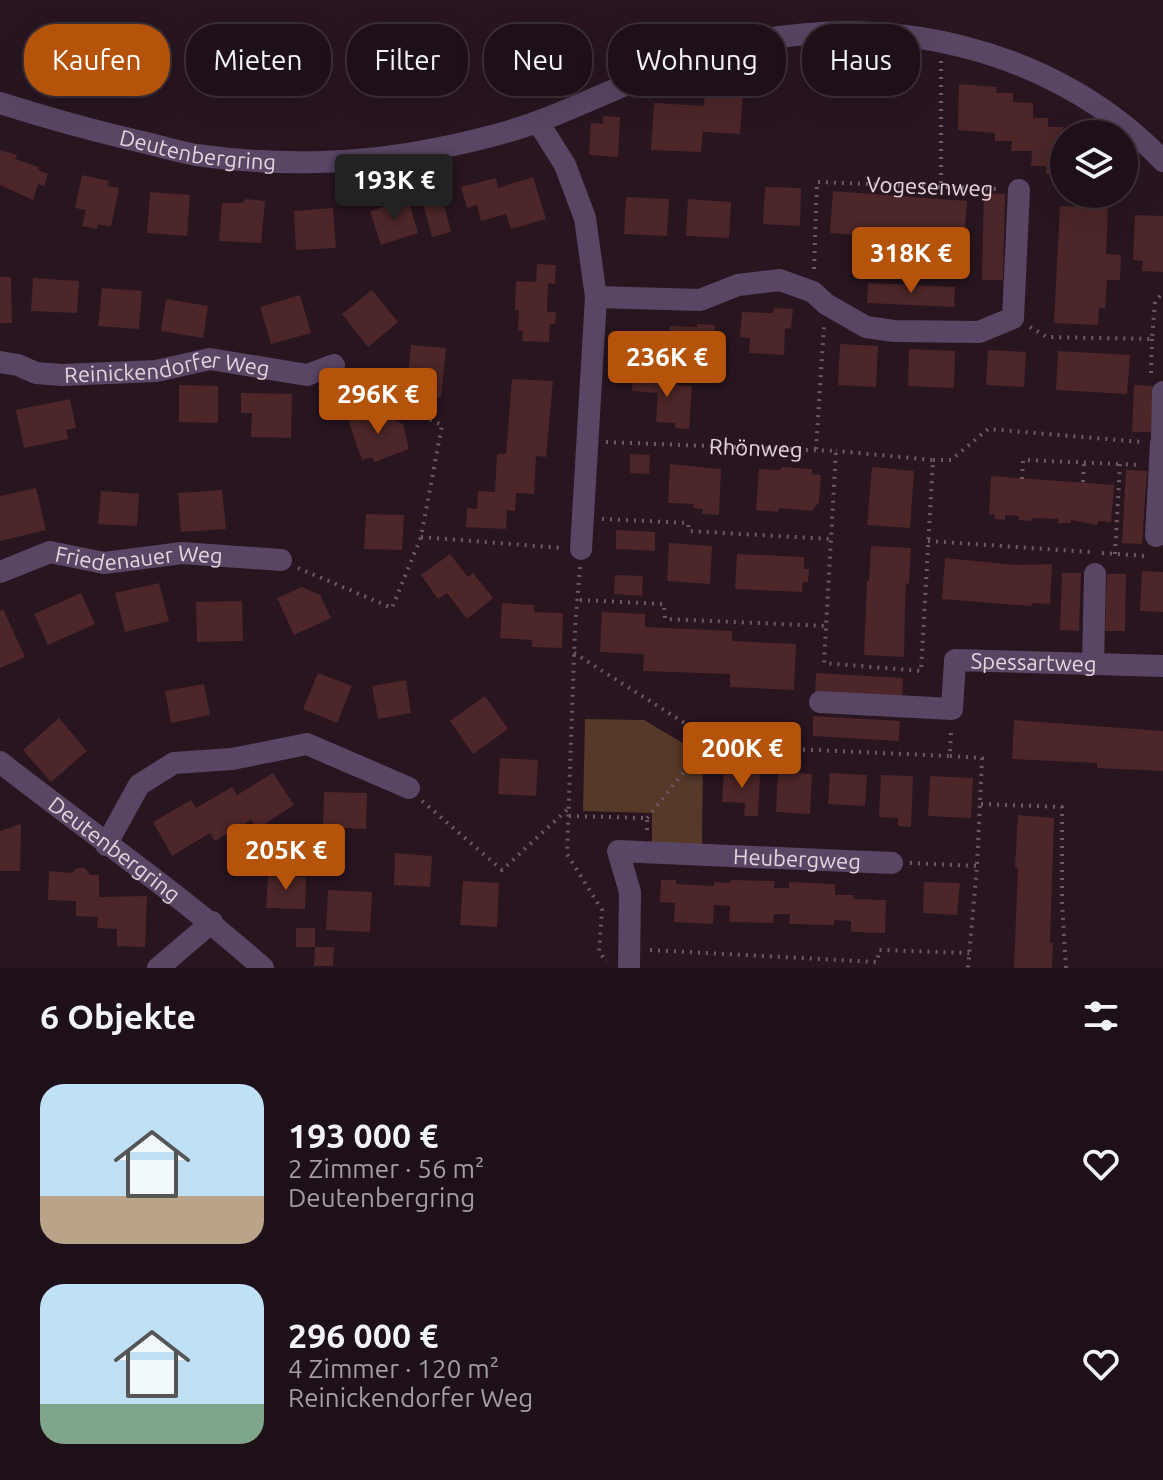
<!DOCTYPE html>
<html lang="de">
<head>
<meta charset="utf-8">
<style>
	body { margin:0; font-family:Ubuntu,sans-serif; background:#2b1e25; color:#f1f3f6; height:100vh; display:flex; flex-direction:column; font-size:30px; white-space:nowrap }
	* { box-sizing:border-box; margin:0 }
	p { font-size:26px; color:#a19da2 }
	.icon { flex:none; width:44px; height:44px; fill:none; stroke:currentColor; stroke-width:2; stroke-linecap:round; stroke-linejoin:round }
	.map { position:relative; height:968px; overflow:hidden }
	.sheet { display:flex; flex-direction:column; background:#1e1018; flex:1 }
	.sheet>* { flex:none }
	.top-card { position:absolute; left:24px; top:24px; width:1116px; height:72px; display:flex; gap:16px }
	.fabs { position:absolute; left:1050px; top:120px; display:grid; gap:16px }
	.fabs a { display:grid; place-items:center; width:88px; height:88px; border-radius:50%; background:#1e1018; box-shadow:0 8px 32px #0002,0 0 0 2px #3c3037; font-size:40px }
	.price { position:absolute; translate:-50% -68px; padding:0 18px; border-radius:8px; background:#b45309; color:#fff; font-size:26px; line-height:52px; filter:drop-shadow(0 2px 4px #0008) }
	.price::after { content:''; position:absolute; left:50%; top:48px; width:24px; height:18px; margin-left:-12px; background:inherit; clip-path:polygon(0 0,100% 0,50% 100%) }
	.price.active { background:#222; color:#fff }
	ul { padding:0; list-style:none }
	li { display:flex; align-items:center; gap:24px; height:200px; padding:0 40px }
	li span { display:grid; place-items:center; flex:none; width:224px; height:160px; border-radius:24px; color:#555 }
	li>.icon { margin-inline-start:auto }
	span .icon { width:96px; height:96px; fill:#fffc; stroke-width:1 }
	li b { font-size:34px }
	h2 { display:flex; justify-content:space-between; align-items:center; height:96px; padding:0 40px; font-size:34px }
	.tag { padding:0 28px; border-radius:32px; background:#1e1018; box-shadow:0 8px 32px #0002,0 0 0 2px #3c3037; font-size:28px; line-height:72px }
	.tag.active { background:#b45309; color:#fff }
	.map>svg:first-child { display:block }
	.green { fill:#563928 }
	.building { fill:#4c2628 }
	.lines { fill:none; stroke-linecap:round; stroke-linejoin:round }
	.path { stroke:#6b5a64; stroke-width:4; stroke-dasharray:2 6; stroke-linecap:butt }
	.minor { stroke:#584664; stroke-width:22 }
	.labels { text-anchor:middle; stroke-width:6; stroke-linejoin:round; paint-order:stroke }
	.street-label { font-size:22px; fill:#e3d5dc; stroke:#281520 }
</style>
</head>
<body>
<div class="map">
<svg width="1163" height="968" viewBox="0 0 1163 968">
	<rect width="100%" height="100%" fill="#281520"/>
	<!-- green -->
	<path class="green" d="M585 719 644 720 703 755 702 845 652 843V813L583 811Z"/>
	<!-- building -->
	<path class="building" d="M959 84 997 87 996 93H1013V102L1033 103V118H1048V127H1063L1064 175 1046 174V166H1031L1032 151H1011L1012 141H995V133L958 130Z
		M705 88 743 90 740 134 703 132 701 152 651 150 654 103 704 106Z
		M603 116 620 117 618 157 589 155 591 123 603 124Z
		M0 150 17 155 15 159 39 167 38 170 48 174 44 186 38 184 33 200 0 185Z
		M82 175 109 181 108 186 119 188 111 227 98 224 97 229 82 226 86 210 75 208Z
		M533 177 546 219 511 229 506 214 481 221 477 205 467 208 461 187 496 178 498 188Z
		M765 187 801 188 800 226 763 224Z
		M833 191 967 201 964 243 830 233Z
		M150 192 190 195 187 236 147 233Z
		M984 193 1005 194 1003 280H982Z
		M442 197 451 232 432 237 423 203Z
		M626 197 669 199 667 236 624 234Z
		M246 199 265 201 261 243 219 241 222 203H242Z
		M408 199 418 233 381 245 370 211Z
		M688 199 731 202 729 238 686 236Z
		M1060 206 1108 208 1106 254 1121 255 1120 280H1107L1105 308H1099L1098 325 1054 323Z
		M333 208 336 248 296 250 294 211Z
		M1135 215 1163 216V272L1142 271 1143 261 1133 260Z
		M537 264 556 265 555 284 548 283 547 312H556L555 324H550L549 342 522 341 523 331H518L519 310H515L516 281 536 282Z
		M0 277H11L12 323H0Z
		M33 278 79 281 77 313 31 311Z
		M868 283 955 287 954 307 867 303Z
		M102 288 142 291 139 329 98 326Z
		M372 290 398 322 368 347 342 314Z
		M300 295 311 333 271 344 260 307Z
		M166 299 208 306 203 338 161 331Z
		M774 308 793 309 791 329 785 328 784 355 749 353 750 338 740 337 742 312 773 313Z
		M697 324 715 325 714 344H702L701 364 668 363 670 326 697 327Z
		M840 344 878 346 876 387 838 385Z
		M411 345 446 348 441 398 406 394Z
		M909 349 955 351 954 388 908 386Z
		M988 350 1026 352 1024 387 986 385Z
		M1058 351 1130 355 1127 394 1056 390Z
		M633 372 659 373 658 384 692 386 689 429 675 428V423L656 422 658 393 632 391Z
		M512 379 553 381 546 457 536 456 534 494 516 493 515 511 507 510 506 529 466 527 467 508 477 509 478 491 495 492 497 454H506Z
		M179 385 218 386V423L179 422Z
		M1134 385 1153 386 1151 432H1132Z
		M241 393 292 394 291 438 251 437 252 413H241Z
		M70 399 76 428 66 430 68 439 24 448 16 410Z
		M372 410 403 424 409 449 374 462 372 457 362 460 348 420Z
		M630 454 650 455 649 474 630 473Z
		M670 464 721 469 719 515 702 514 703 509 693 508 694 504 668 503Z
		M781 467 812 469V474L821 475 819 502 812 511 779 508 778 512 756 510 759 469 781 470Z
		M872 467 914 471 910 528 867 525Z
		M1126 470 1147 471 1142 544 1122 543Z
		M991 476 1114 485 1111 522 1098 521 1097 525 1071 520V523H1058V519L1032 518V521L1019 520V516L1005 515V520L994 519 995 515 989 514Z
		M36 488 46 530 0 541V496Z
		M222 490 226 529 181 532 178 493Z
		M101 491 139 494 137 526 98 524Z
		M366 514 404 515 402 550 364 549Z
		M616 530 655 532V551L616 549Z
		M669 543 712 546 710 584 667 581Z
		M871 546 911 548 909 584 906 583 905 602 904 657 864 655 867 581H869Z
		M450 554 468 577 473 573 493 598 467 619 447 593 438 599 421 575Z
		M737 554 804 557V569H809L808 582H803L802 592 735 589Z
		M945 558 1017 565 1052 564 1050 604 1032 603V606L942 599Z
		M1142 571 1163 572V612L1140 611Z
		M1062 573H1081L1079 631 1060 630Z
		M1107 574H1126L1125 631H1105Z
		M615 575 643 576 642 596 614 594Z
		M159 583 169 621 125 632 115 593Z
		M302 587 320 595 331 618 294 635 277 598Z
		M81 593 95 624 48 645 34 614Z
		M242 601 243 641 197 642 196 602Z
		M502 603 534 605V612L563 613 562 648 532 647V640L500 638Z
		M3 609 25 657 0 668V611Z
		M602 612 645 614V627L732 631V641L796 644 794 690 730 687V674L643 671 644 654 600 652Z
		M318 673 352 686 337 723 303 709Z
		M816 673 903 678 902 699 815 694Z
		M406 680 411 713 378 719 372 686Z
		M204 684 210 715 171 723 165 691Z
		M485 696 508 729 473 754 450 721Z
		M813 716 900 721 899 741 813 736Z
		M59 718 87 751 51 782 23 750Z
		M1014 720 1163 731V771L1097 768V763L1012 759Z
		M500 758 538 760 536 796 498 794Z
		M724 770 760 772 758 816H744L745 803 722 802Z
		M778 772 812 774 810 814 776 812Z
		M273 773 294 805 257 829 251 820 215 841 210 833 172 856 153 822 191 800 196 808 232 787 237 795Z
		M830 773 867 775 865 806 828 804Z
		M881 775 913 776 911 827 898 826V818L879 817Z
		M930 776 973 778 971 818 928 816Z
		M324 792 367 793 366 829 323 827Z
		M1018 815 1054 818 1050 943H1053L1052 968H1014L1018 868 1015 867Z
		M21 824 20 871H0V831Z
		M395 853 432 856 430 887 394 885Z
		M77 868H85L90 875H99V897L147 896 145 947 117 946V929L97 928 98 917 76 916V901L48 900 49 871 72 873Z
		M268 875 306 877 305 909 266 908Z
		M661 880H676V884L714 886V882L731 883V880L775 881 774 888H789V882L835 884V895H854L853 899 886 900 885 933 851 932V921L834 920V925L789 924 790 914H774L773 923 729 922 730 906 714 905 713 924 674 922 675 903 660 902Z
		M463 881 499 883 497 927 460 925Z
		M924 882 960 883 957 915 923 913Z
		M328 890 372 892 370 932 326 930Z
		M296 928H315V947H296Z
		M315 947H334L333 966H314Z"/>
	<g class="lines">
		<!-- path -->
		<g class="path">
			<path d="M941 61V187"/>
			<path id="s1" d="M814 269 817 182 998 189"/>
			<path d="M1030 327 1047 337 1152 339 1155 301 1163 293"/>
			<path d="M1152 339 1151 373 1153 375"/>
			<path id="s2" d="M606 442 836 451 824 663 921 671 933 460 836 451"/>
			<path d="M816 449 824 326"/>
			<path d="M933 460H951L988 429 1142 442"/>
			<path d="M1022 479 1023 460 1120 464"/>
			<path d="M1083 482 1084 463"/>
			<path d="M602 519 688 523 689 531 830 539"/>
			<path d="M421 537 562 548"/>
			<path d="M928 541 1090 552"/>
			<path d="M1102 553 1145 556"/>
			<path d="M1115 554 1120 464 1139 465"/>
			<path d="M580 567 575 629 567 854 602 910 599 952 607 962"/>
			<path d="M298 568 392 608 421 537 442 425 365 391 348 377"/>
			<path d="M580 600 664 604 665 619 827 626"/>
			<path d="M574 653 721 746 950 756 951 729"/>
			<path d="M950 756 982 758 977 866 968 968"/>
			<path d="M422 801 502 870 570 807"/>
			<path d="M981 804 1062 807V902L1066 968"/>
			<path d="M569 816 647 818V834"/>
			<path d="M647 818 710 739"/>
			<path d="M910 863 977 866"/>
			<path d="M650 950 877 962 879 950 969 953"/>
		</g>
		<!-- minor -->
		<g class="minor">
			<path id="s3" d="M0 103C47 118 94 131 142 142 160 146 178 152 196 155 274 166 358 165 435 149 470 142 509 133 542 120 605 96 666 63 731 47 881 8 1055 47 1163 161"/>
			<path d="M538 122 565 165 585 218 596 297 581 549"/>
			<path d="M596 297 700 300 738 285 780 280 813 292 826 304 866 327 894 331 979 332 1013 318 1019 190"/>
			<path id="s4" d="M0 362 18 365 36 373 62 375 156 371 210 359 307 375 334 365"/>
			<path d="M1162 436 1163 392"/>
			<path d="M1156 536 1161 443"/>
			<path id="s5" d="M0 572 50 552 104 563 182 553 281 560"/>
			<path d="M1093 664 1095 574"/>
			<path id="s6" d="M820 702 952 709 955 660 1163 666"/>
			<path id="s7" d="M0 762C88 831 180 894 263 968"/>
			<path d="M106 845 139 785 174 763 232 759 307 744 409 788"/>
			<path d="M158 968 212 922"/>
			<path id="s8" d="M629 968 630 892 618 851 892 863"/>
		</g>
	</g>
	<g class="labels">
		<!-- street labels -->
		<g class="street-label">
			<text dy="8" stroke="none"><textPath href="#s3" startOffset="204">Deutenbergring</textPath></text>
			<text dy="8" stroke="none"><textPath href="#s1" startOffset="200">Vogesenweg</textPath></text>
			<text dy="8" stroke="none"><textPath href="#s4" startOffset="170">Reinickendorfer Weg</textPath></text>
			<text dy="8" stroke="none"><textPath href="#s2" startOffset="150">Rhönweg</textPath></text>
			<text dy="8" stroke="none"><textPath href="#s5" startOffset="144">Friedenauer Weg</textPath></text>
			<text dy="8" stroke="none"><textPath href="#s6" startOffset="260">Spessartweg</textPath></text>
			<text dy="8" stroke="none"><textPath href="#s7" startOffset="144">Deutenbergring</textPath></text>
			<text dy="8" stroke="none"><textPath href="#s8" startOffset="298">Heubergweg</textPath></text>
		</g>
	</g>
</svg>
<div class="fabs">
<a><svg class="icon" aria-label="layers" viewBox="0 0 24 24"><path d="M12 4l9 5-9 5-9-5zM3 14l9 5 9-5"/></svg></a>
</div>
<b class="price active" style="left:394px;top:222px">193K €</b>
<b class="price" style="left:911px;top:295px">318K €</b>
<b class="price" style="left:667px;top:399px">236K €</b>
<b class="price" style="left:378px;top:436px">296K €</b>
<b class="price" style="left:742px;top:790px">200K €</b>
<b class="price" style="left:286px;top:892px">205K €</b>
<div class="top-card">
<a class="tag active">Kaufen</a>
<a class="tag">Mieten</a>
<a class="tag">Filter</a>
<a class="tag">Neu</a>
<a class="tag">Wohnung</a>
<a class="tag">Haus</a>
</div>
</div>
<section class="sheet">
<h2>6 Objekte<svg class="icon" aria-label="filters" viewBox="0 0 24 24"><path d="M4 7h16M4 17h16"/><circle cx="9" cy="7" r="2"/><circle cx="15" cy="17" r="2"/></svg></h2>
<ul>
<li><span style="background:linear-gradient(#bfe0f5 70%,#b9a48a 0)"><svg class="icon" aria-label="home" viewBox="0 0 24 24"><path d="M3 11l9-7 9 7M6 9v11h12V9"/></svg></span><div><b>193 000 €</b><p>2 Zimmer · 56 m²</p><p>Deutenbergring</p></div><svg class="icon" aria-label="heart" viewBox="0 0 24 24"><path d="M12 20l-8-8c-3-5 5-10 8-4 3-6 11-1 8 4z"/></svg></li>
<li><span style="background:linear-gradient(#bfe0f5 75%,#7fa58c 0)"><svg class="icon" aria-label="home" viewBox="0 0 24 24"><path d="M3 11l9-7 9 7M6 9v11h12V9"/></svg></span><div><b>296 000 €</b><p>4 Zimmer · 120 m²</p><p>Reinickendorfer Weg</p></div><svg class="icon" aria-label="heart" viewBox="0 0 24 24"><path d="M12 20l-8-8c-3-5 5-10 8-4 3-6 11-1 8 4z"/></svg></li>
</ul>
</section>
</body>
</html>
